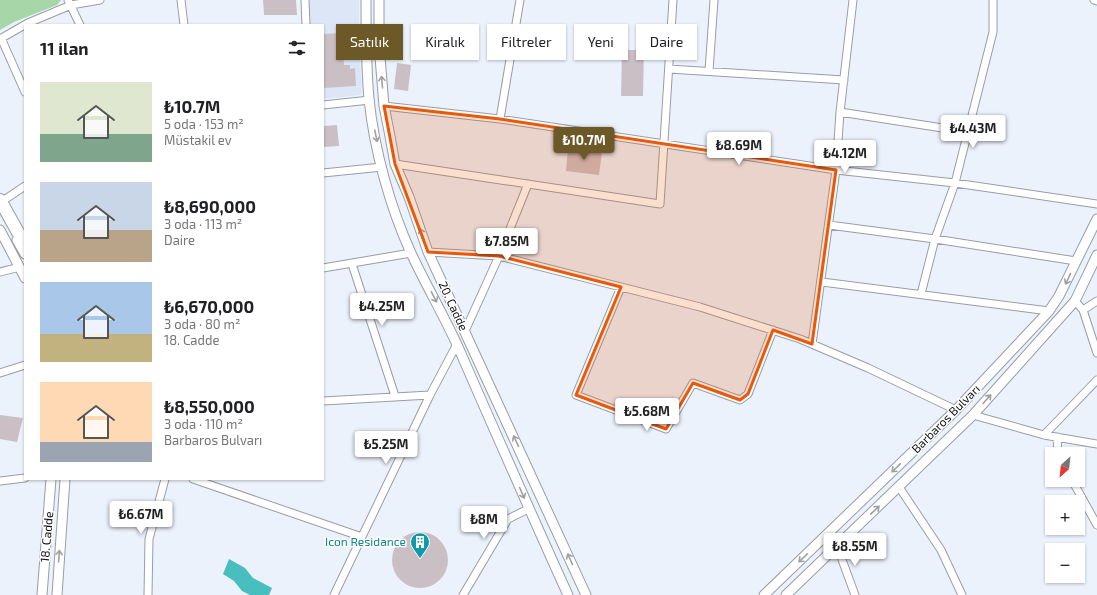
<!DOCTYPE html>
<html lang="tr">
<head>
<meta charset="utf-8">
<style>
	body { margin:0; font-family:"Exo 2",sans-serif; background:#f6f6f6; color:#202124; height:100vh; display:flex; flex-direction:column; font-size:15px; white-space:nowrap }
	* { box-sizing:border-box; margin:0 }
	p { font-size:13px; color:#757577 }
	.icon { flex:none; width:22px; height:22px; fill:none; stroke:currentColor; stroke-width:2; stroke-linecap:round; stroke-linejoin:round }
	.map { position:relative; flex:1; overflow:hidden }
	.details { position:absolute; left:24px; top:24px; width:300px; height:456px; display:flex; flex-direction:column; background:#fff; border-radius:0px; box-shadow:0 1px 3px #0004 }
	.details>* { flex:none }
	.top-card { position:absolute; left:336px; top:24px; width:380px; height:36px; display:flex; gap:8px }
	.needle { width:26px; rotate:207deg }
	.controls { position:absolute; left:1045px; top:447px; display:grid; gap:8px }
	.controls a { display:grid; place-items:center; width:40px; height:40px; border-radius:0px; background:#fff; box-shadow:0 1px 3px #0004; font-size:20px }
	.price { position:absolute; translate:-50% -34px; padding:0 9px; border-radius:4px; background:#fff; color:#222; font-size:13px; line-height:26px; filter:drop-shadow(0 1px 2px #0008) }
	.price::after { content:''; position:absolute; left:50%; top:24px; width:12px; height:9px; margin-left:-6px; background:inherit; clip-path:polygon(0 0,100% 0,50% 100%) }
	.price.current { background:#6d5827; color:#fff }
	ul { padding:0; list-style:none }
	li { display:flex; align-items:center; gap:12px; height:100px; padding:0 16px }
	li span { display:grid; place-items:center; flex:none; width:112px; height:80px; border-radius:0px; color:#555 }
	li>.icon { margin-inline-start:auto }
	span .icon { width:48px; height:48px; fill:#fffc; stroke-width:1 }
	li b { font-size:17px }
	h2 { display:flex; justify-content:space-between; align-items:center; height:48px; padding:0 16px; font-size:17px }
	.pill { padding:0 14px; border-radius:0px; background:#fff; box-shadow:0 1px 3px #0004; font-size:14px; line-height:36px }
	.pill.current { background:#6d5827; color:#fff }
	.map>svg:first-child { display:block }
	.built { fill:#dce6f6 }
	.green { fill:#a7d7a8 }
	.water { fill:#48bebf }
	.building { fill:#cabfc4 }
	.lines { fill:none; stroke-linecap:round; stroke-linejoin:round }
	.minor-casing { stroke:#989da6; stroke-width:9 }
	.tertiary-casing { stroke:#989da6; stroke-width:11 }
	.primary-casing { stroke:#989da6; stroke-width:14 }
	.minor { stroke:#fff; stroke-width:7 }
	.tertiary { stroke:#fff; stroke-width:9 }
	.primary { stroke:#fff; stroke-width:12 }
	.oneway { stroke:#9fa0a1 }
	.marked { fill:#e8590c; fill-opacity:0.2; stroke:#e8590c; stroke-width:3; stroke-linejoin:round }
	.labels { text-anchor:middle; stroke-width:3; stroke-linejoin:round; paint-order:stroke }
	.street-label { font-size:12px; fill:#0f1114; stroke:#fff }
	.culture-label { font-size:12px; fill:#0d838f; stroke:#fff; text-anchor:end }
</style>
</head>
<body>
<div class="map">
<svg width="1097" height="595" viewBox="0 0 1097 595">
	<rect width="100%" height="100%" fill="#ecf2fc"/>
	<!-- built -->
	<path class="built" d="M308 0H359V44L362 92 360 95 323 99V25H309Z"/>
	<!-- green -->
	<path class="green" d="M0 0H61L57 5 14 22 0 30Z"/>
	<!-- water -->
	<path class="water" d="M229 559 245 568 253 578 272 588 269 595H250L242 591 234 581 223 574Z"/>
	<!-- building -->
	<path class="building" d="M263 0H296L297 15H264Z
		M342 33 344 65H350V69L355 68 356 86 323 88V34Z
		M622 50H644L643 96H621Z
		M397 63 411 65 408 91 394 89Z
		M337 125 339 146 323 147V126Z
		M568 148 602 152 599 175 566 171Z
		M0 415 23 418 17 442 0 439Z
		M392 560a28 28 0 1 1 56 0a28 28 0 1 1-56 0Z"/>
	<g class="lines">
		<!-- minor casing -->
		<g class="minor-casing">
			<path id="minor" d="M68 0 80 25
				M181 0 184 25
				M305 0 306 25
				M1094 0 1097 1
				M1 38 25 92
				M0 39 28 23 71 5 100 0
				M669 69 844 80
				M709 71 714 0
				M323 105 370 100
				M384 106 500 119 836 170 955 183 1097 204
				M840 112 968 132
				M500 119 520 0
				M395 164 660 204 673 0
				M323 173 382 167
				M1 202 25 186
				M829 225 935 239 1076 261
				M428 252 499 256 700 307 800 339 868 368 956 410
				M352 264 395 396
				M323 268 411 253
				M0 272 20 267
				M822 282 1049 311
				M621 287 576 395 666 429 693 383 740 400 748 394 773 330
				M921 294 935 239 955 183 993 32V0
				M1075 301 1083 310 1097 353
				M1083 310 1097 301
				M465 331 499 256 528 184
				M812 344 836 170 840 112 853 0
				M0 373 25 365
				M323 401 430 395
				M973 415 1044 435 1097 444
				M1044 435 1097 380
				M1057 437 1058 454
				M193 479 362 537
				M1072 480 1097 525
				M0 481 25 478
				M899 487 941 550 962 595
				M837 546 855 595
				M148 595 149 539 165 479
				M334 595 430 395 457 344
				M463 595 508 519 528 509"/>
		</g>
		<!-- tertiary casing -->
		<g class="tertiary-casing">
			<path id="tertiary" d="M366 0C366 33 366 66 369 99 374 149 390 207 411 253 427 288 447 320 462 356 497 436 532 516 568 595
				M379 0V45L384 106 389 131 395 164 409 197 428 252 586 595
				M0 230 25 278
				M17 240 25 254
				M42 595 51 479
				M57 595 65 479
				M764 595 956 410 1049 311 1059 296 1097 219
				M786 595 973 415 1075 301 1097 255"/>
		</g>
		<!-- primary casing -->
		<g class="primary-casing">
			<path id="primary" d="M0 200 25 245"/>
		</g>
		<!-- minor -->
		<use href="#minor" class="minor"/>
		<!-- tertiary -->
		<use href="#tertiary" class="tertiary"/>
		<!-- primary -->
		<use href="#primary" class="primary"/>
	</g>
	<!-- one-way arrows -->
	<defs><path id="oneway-shaft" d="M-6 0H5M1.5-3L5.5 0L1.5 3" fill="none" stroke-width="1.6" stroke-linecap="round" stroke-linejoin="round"/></defs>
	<g class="oneway">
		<use href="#oneway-shaft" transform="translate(382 82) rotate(-95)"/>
		<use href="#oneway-shaft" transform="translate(376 136) rotate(78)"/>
		<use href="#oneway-shaft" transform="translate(422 234) rotate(-109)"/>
		<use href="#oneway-shaft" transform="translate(1068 279) rotate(115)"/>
		<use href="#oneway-shaft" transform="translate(434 297) rotate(63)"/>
		<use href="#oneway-shaft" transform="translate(987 399) rotate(-48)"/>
		<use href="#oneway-shaft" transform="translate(516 441) rotate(-115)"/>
		<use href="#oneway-shaft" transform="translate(896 468) rotate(136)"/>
		<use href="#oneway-shaft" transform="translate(522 493) rotate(67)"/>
		<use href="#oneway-shaft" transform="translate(875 510) rotate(-44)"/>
		<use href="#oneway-shaft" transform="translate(59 556) rotate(-86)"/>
		<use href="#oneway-shaft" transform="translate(803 558) rotate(136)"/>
		<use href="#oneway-shaft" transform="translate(570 559) rotate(-114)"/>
	</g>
	<!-- marked area -->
	<path class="marked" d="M384 106 500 119 836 170 812 344 773 330 748 394 740 400 693 383 666 429 576 395 621 287 499 256 428 252 395 164Z"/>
	<!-- icons -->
	<defs>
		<g id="building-pin" transform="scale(1)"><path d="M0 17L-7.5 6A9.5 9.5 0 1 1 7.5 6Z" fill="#0f9aa8" stroke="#fff"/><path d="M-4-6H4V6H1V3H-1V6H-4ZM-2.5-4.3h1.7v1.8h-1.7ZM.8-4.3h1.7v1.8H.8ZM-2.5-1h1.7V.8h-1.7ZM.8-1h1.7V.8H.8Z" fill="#fff"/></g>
	</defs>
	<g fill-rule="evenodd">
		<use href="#building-pin" x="420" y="542"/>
	</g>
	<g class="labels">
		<!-- street labels -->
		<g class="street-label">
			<text transform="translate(453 306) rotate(65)" y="4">20. Cadde</text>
			<text transform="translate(946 419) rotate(-45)" y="4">Barbaros Bulvarı</text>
			<text transform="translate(47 537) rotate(-85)" y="4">18. Cadde</text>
		</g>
		<!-- culture labels -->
		<g class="culture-label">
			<text x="406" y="546">Icon Residance</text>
		</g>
	</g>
</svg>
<div class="controls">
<a><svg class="needle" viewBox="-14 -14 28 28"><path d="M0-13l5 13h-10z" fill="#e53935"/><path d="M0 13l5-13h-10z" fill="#757577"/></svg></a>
<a>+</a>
<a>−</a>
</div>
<b class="price" style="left:973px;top:149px">₺4.43M</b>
<b class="price current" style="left:584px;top:161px">₺10.7M</b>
<b class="price" style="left:739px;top:166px">₺8.69M</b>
<b class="price" style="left:845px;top:174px">₺4.12M</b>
<b class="price" style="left:507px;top:262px">₺7.85M</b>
<b class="price" style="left:382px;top:327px">₺4.25M</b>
<b class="price" style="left:647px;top:432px">₺5.68M</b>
<b class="price" style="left:386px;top:465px">₺5.25M</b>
<b class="price" style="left:141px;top:535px">₺6.67M</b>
<b class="price" style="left:484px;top:540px">₺8M</b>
<b class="price" style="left:855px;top:567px">₺8.55M</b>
<div class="top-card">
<a class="pill current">Satılık</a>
<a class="pill">Kiralık</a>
<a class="pill">Filtreler</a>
<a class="pill">Yeni</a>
<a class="pill">Daire</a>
</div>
<section class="details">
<h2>11 ilan<svg class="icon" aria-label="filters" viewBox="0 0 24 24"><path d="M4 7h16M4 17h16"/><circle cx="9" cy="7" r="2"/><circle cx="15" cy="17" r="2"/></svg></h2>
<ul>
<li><span style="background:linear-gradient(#dfe7d0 65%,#7fa58c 0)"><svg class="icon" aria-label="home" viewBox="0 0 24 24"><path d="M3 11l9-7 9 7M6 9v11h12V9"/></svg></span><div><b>₺10.7M</b><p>5 oda · 153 m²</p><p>Müstakil ev</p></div></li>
<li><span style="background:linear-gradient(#c9d6e8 60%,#b9a48a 0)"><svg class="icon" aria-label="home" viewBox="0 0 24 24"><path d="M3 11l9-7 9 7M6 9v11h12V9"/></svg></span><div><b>₺8,690,000</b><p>3 oda · 113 m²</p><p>Daire</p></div></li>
<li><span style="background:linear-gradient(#a9c7e8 65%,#c2b280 0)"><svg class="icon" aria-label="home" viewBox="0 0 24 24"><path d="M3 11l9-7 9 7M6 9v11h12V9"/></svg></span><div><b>₺6,670,000</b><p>3 oda · 80 m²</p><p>18. Cadde</p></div></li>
<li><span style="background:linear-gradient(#ffd9b3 75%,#9aa5b1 0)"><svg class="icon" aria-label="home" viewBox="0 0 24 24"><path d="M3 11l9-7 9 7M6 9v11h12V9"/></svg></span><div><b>₺8,550,000</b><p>3 oda · 110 m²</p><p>Barbaros Bulvarı</p></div></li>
</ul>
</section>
</div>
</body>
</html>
